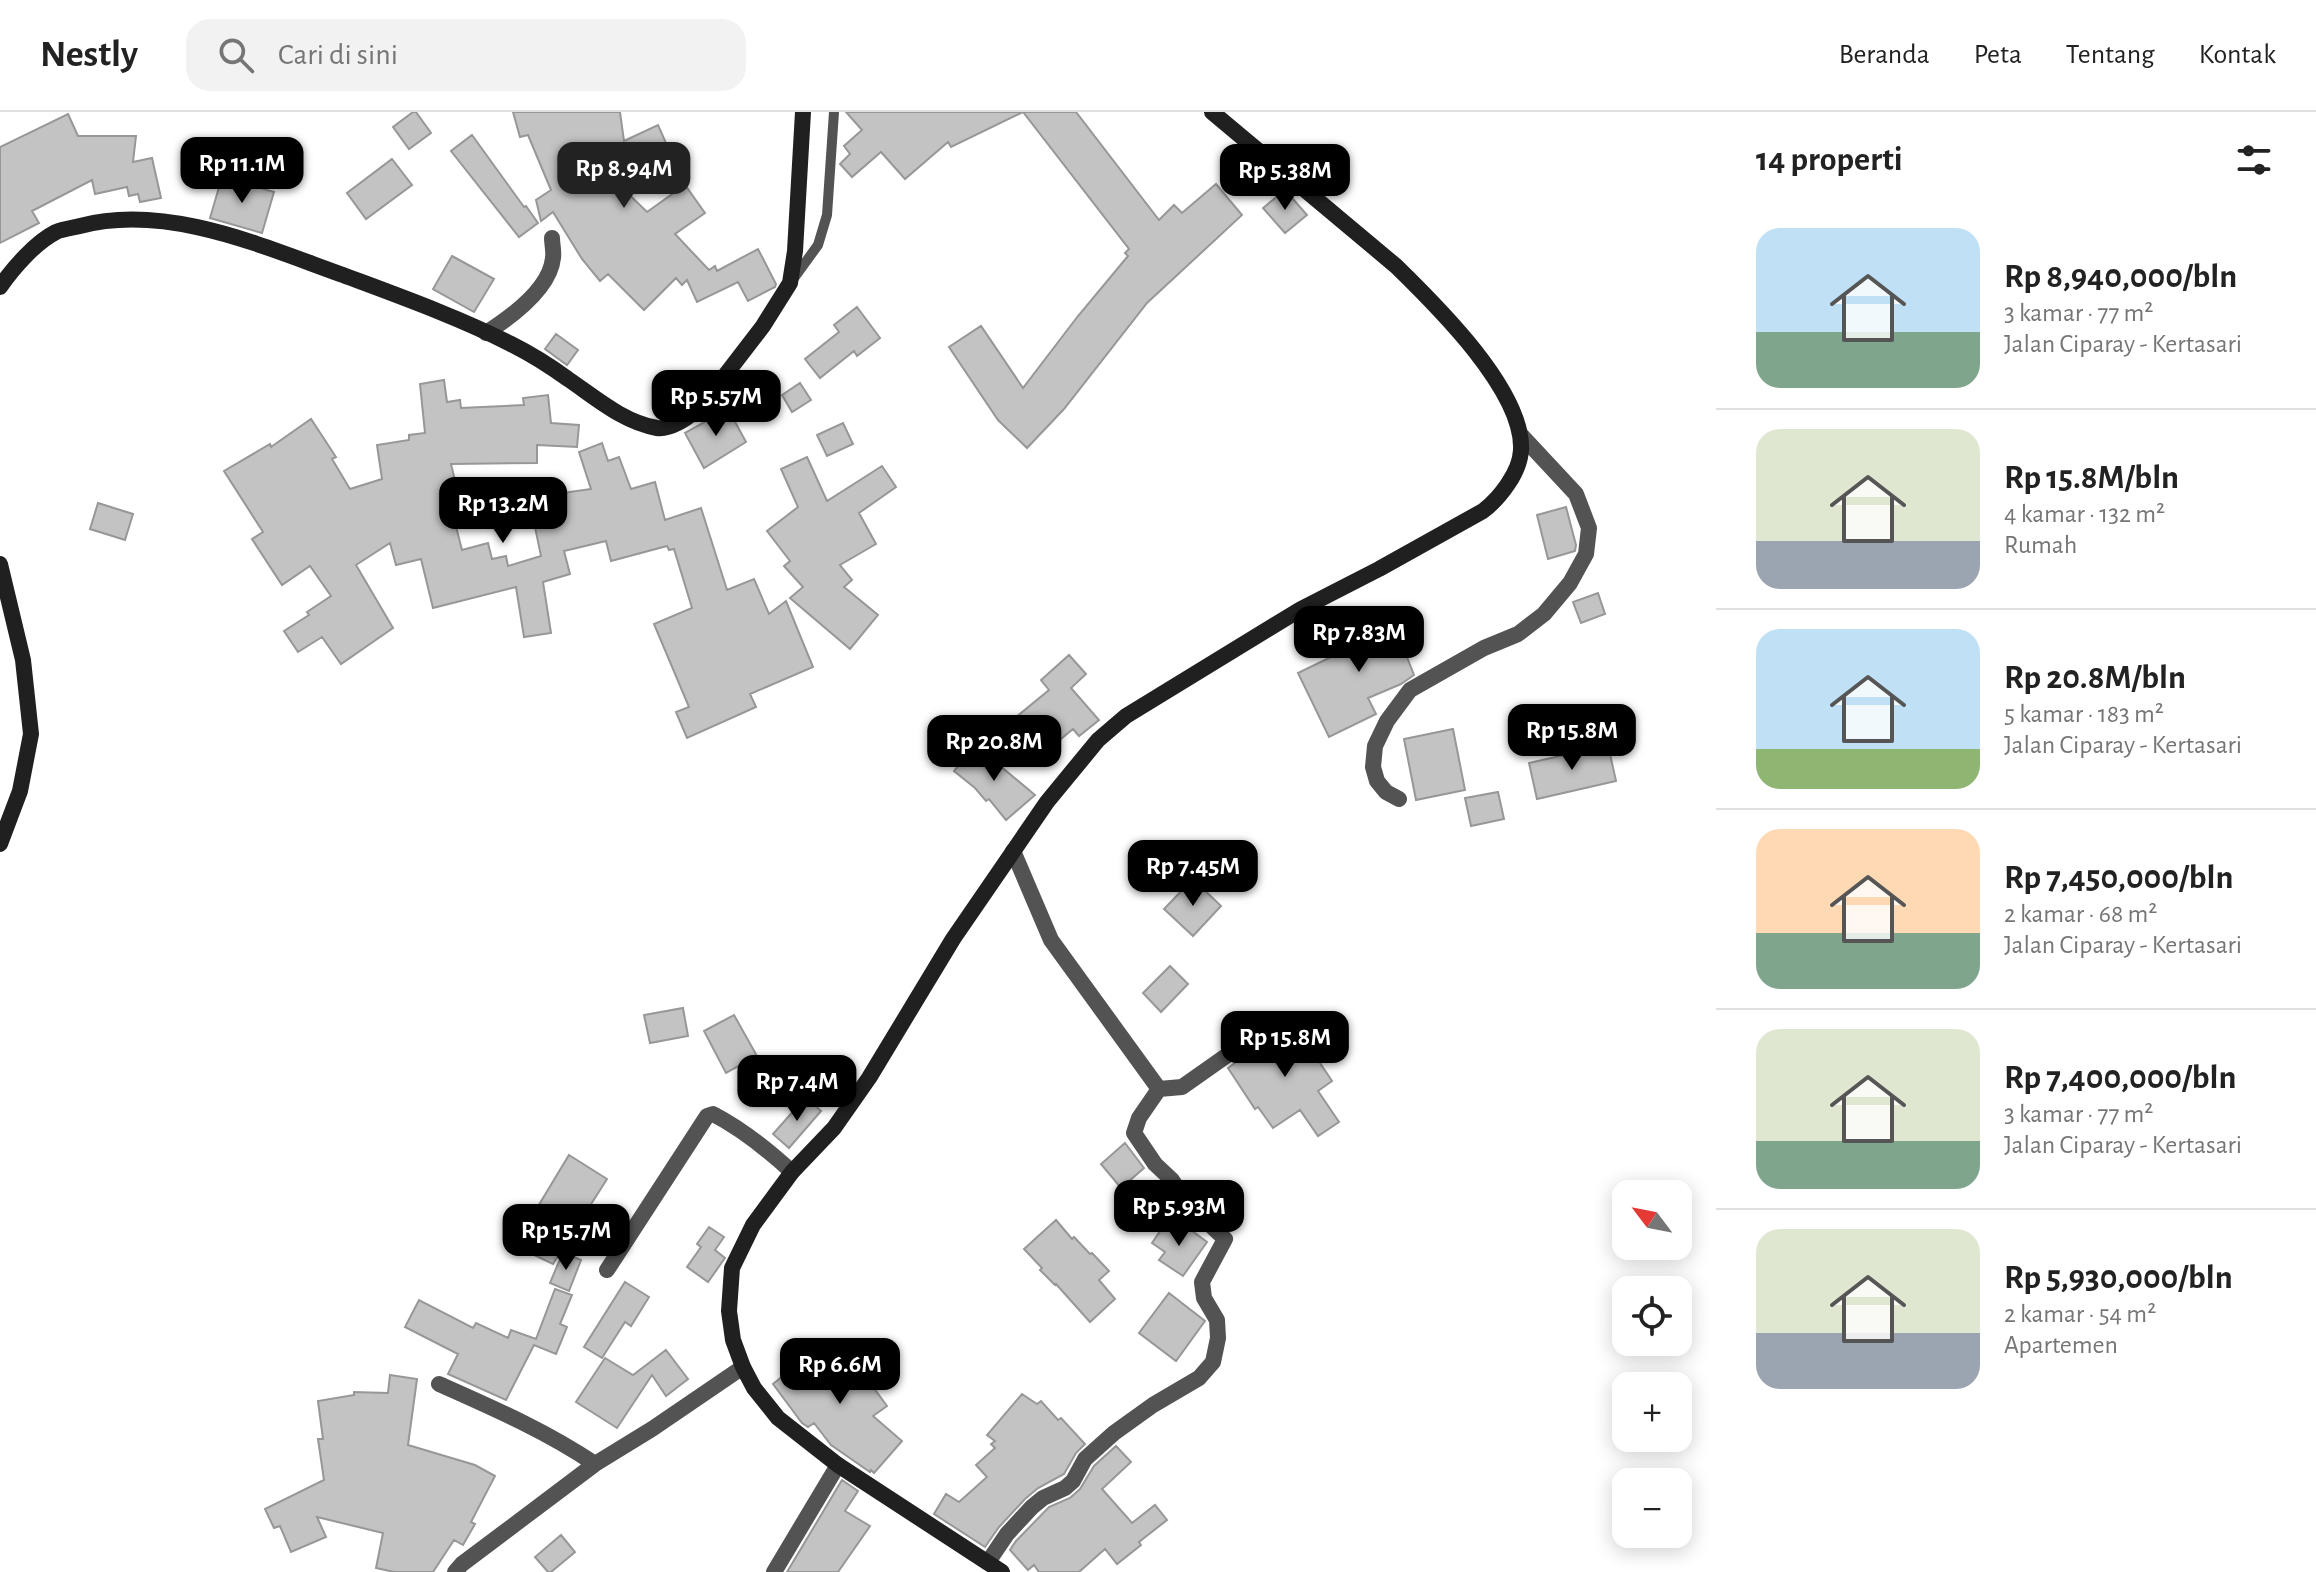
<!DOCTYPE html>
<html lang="id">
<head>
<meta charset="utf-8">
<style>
	body { margin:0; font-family:"Alegreya Sans",sans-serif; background:#f2f2f2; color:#222; height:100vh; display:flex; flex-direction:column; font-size:30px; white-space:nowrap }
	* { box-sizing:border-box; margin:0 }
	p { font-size:26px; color:#767676 }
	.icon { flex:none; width:44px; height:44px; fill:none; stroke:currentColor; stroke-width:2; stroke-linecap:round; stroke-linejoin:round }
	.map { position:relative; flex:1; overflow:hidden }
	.panel { display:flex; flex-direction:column; background:#fff; width:600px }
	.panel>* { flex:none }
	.needle { width:52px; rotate:302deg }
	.controls { position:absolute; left:1612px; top:1068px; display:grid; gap:16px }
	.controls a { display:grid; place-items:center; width:80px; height:80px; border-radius:16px; background:#fff; box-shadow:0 4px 20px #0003; font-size:40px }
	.price { position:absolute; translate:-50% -68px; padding:0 18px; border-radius:16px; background:#000; color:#fff; font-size:26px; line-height:52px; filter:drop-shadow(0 2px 4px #0008) }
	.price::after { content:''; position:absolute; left:50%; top:48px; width:24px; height:18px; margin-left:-12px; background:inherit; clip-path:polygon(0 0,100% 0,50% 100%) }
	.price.active { background:#222; color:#fff }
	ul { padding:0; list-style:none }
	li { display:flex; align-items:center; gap:24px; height:200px; padding:0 40px }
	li+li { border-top:2px solid #e0e0e0 }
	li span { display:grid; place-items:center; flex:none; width:224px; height:160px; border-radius:24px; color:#555 }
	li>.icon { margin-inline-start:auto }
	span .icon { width:96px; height:96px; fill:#fffc; stroke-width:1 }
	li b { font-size:34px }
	h2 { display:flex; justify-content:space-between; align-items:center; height:96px; padding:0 40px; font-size:34px }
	header { display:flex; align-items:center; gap:48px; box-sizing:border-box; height:112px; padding:0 40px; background:#fff; border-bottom:2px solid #e0e0e0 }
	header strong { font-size:38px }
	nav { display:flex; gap:44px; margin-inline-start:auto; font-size:28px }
	.search { width:560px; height:72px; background:#f2f2f2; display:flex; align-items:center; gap:20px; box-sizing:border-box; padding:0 28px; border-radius:24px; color:#767676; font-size:30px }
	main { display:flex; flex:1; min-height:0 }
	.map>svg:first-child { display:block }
	.building { fill:#c3c3c3; stroke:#979797; stroke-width:2 }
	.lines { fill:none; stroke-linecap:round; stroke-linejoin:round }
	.service { stroke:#535353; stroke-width:10 }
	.minor { stroke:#535353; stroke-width:16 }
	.secondary { stroke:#202020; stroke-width:16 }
</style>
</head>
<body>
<header>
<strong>Nestly</strong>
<div class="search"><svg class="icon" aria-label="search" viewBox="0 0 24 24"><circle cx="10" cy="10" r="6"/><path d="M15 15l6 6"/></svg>Cari di sini</div>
<nav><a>Beranda</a><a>Peta</a><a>Tentang</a><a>Kontak</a></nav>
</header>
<main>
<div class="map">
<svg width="1716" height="1460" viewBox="0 0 1716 1460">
	<rect width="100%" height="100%" fill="#fff"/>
	<!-- building -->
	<path class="building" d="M413 0H416L431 21 409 37 393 15Z
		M513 0H620L624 29 658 13 666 31 622 53 624 60 610 64 647 100 685 73 705 101 675 122 709 158 715 154 717 159 758 137 776 172 775 175 748 189 738 170 697 190 687 168 682 173 676 166 644 198 608 162 600 169 582 147 553 100 541 109 536 88 551 78 528 23 520 25Z
		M846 0H1076L1159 108 1174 93 1182 101 1216 72 1242 103 1147 191 1064 297 1027 336 998 308 949 235 981 214 1023 276 1078 204 1128 144 1125 141 1129 137 1023 0 951 35 948 30 905 67 881 40 852 65 840 52 850 42 844 34 862 18Z
		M68 2 78 24H136L133 50 152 46 161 86 140 90 138 82 129 84 127 75 95 82 92 68 32 99 39 111 0 131V35Z
		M472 23 524 95 526 94 538 111 519 125 451 39Z
		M392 47 412 73 366 107 347 81Z
		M222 65 274 80 262 121 210 106Z
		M1285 78 1307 103 1285 121 1263 96Z
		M452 144 494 167 474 200 433 177Z
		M857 195 880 226 857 244 854 239 820 266 805 247 839 220 834 213Z
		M556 222 578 238 567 253 545 237Z
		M444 268 447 290 460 288 461 296 524 293 523 286 548 283 551 311 579 313 577 335 537 333V351L451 352 458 381 448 383 462 438 488 431 492 447 506 444 508 454 541 444 535 415 545 413 541 384 591 377 579 340 602 331 608 349 619 345 631 377 655 370 665 408 701 396 727 478 754 467 769 502 786 489 813 555 750 582 756 595 687 626 676 600 689 595 654 512 692 496 674 437 669 438 667 434 611 449 606 429 564 439 570 462 543 470 551 521 524 525 516 475 433 496 421 447 396 453 390 431 356 453 393 516 341 552 322 525 298 540 284 519 309 503 307 500 331 484 310 454 282 473 252 427 263 420 224 359 270 332 271 335 311 307 336 345 332 347 350 377 382 367 377 333 409 328V323L425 321 420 272Z
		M800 271 811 288 792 300 782 283Z
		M728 297 746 330 704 356 685 321Z
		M843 311 853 332 827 344 817 323Z
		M807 345 827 389 882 354 896 375 859 401 876 432 840 453 852 468 844 475 878 503 850 537 790 486 803 475 784 454 790 449 767 419 798 395 781 357Z
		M98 391 133 402 125 428 90 417Z
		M1566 395 1576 433 1575 439 1548 447 1537 403Z
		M1598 481 1605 502 1581 511 1573 490Z
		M1405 496 1412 513 1397 520 1414 563 1401 572 1368 586 1376 602 1329 625 1298 561 1364 529 1358 515Z
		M1069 543 1086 562 1071 576 1099 608 1079 624 1073 617 1033 650 1004 615 1049 578 1041 568Z
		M1453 617 1465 678 1416 688 1404 627Z
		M975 633 1035 683 1006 708 989 687 986 689 975 676 954 659Z
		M1608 633 1616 669 1537 687 1529 651Z
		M1498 680 1504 707 1471 714 1465 686Z
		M1193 767 1221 794 1193 824 1164 797Z
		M1170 854 1188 872 1161 900 1143 881Z
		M683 896 688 924 650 931 644 903Z
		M734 903 757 944 726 961 704 919Z
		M1290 906 1332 969 1318 979 1339 1010 1318 1024 1300 998 1273 1016 1258 995 1255 997 1228 956 1243 945 1247 938Z
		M806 985 821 999 789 1036 773 1022Z
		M1125 1031 1144 1056 1121 1076 1101 1052Z
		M569 1043 607 1067 553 1152 530 1141 549 1104 537 1096Z
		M1056 1108 1072 1127 1074 1125 1090 1142 1092 1141 1109 1159 1099 1168 1115 1187 1090 1210 1056 1172 1055 1173 1040 1158 1042 1156 1024 1137Z
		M1165 1112 1178 1121 1184 1113 1207 1130 1183 1164 1159 1148 1165 1140 1152 1131Z
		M709 1115 724 1125 715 1138 725 1146 708 1170 687 1155 701 1135 697 1132Z
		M563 1140 581 1148 569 1179 550 1171Z
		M625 1170 649 1185 631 1214 625 1210 602 1246 584 1235Z
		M555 1177 572 1183 560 1212 567 1215 556 1242 534 1233 506 1288 448 1262 458 1242 405 1215 419 1188 473 1216 476 1211 508 1226 511 1218 536 1227Z
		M1169 1181 1205 1209 1176 1249 1139 1221Z
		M833 1228 850 1252 854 1249 887 1294 873 1304 902 1329 874 1361 871 1358 870 1360 831 1333 814 1311 808 1315 802 1311 773 1272 809 1243 810 1245Z
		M666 1238 688 1267 666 1284 652 1263 617 1316 576 1290 605 1246 633 1263Z
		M390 1263 417 1267 408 1333 475 1353 495 1364 471 1410 475 1412 463 1433 454 1428 433 1460H394L376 1456 383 1421 317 1405 326 1425 291 1440 280 1414 274 1416 265 1397 324 1368 318 1327H323L318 1289 354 1283V1280L388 1281Z
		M1022 1282 1037 1292 1041 1289 1058 1308 1061 1306 1085 1332 1076 1341 1064 1362 1038 1376 1025 1387 999 1415 985 1435 934 1402 946 1382 959 1390 987 1365 976 1353 995 1336 991 1332 995 1329 987 1323Z
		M1116 1334 1131 1350 1102 1377 1132 1411 1155 1393 1167 1408 1139 1430 1141 1433 1117 1452 1105 1437 1079 1460H1039L1034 1453 1028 1458 1010 1438 1016 1429 1049 1395 1070 1386 1080 1377 1094 1354Z
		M842 1368 858 1379 845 1399 870 1414 838 1460H787Z
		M561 1423 575 1440 551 1460H548L535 1445Z"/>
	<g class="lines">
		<!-- service -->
		<path class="service" d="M794 166 818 133 827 103 834 0"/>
		<!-- minor -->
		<path class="minor" d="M486 221C511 205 550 177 553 146 554 139 552 132 552 126
			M1399 687 1386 680 1377 669 1373 655 1375 634 1387 609 1410 578 1484 536 1518 522 1544 502 1570 471 1586 442 1589 416 1576 382 1521 323
			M1013 739 1051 828 1159 977 1182 975 1236 937
			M607 1158 707 1004 713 1002C742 1017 768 1038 792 1060
			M439 1272C493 1296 546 1319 595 1352
			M988 1450 1007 1422 1032 1395 1043 1386 1065 1376 1073 1369 1085 1347 1114 1321 1153 1293 1199 1266 1213 1250 1218 1226 1217 1208 1204 1186 1202 1170 1225 1127 1187 1091 1172 1068 1155 1052 1134 1021 1139 1006 1159 977
			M455 1460 462 1452 595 1352 652 1317 743 1255
			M774 1460 838 1353"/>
		<!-- secondary -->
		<path class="secondary" d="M0 175C13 156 36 130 56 120 63 117 72 116 80 114 166 91 262 134 343 163 399 184 458 205 511 232 531 242 550 254 568 267 596 286 623 310 657 316 672 318 689 304 700 296L763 214 790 171 795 139 803 0
			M0 452 23 548 31 622 20 679 0 732
			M1002 1460 838 1353 778 1306 754 1276 743 1255 733 1228 729 1199 732 1156 753 1113 792 1060 834 1016 869 966 953 827 1047 690 1098 628 1126 604 1301 497 1379 457 1483 399C1500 386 1520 360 1521 338 1524 279 1436 193 1396 154L1212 0"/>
	</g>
</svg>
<div class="controls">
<a><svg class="needle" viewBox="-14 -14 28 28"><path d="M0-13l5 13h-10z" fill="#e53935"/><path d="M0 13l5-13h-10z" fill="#767676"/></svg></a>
<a><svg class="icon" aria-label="locate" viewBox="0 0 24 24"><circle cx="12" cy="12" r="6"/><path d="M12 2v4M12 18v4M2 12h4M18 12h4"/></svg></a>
<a>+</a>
<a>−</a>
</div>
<b class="price" style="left:242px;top:93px">Rp 11.1M</b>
<b class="price active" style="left:624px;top:98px">Rp 8.94M</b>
<b class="price" style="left:1285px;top:100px">Rp 5.38M</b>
<b class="price" style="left:716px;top:326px">Rp 5.57M</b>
<b class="price" style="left:503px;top:433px">Rp 13.2M</b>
<b class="price" style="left:1359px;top:562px">Rp 7.83M</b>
<b class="price" style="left:1572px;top:660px">Rp 15.8M</b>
<b class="price" style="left:994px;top:671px">Rp 20.8M</b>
<b class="price" style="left:1193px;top:796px">Rp 7.45M</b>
<b class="price" style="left:1285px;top:967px">Rp 15.8M</b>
<b class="price" style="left:797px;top:1011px">Rp 7.4M</b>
<b class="price" style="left:1179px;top:1136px">Rp 5.93M</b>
<b class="price" style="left:566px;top:1160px">Rp 15.7M</b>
<b class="price" style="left:840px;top:1294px">Rp 6.6M</b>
</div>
<section class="panel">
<h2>14 properti<svg class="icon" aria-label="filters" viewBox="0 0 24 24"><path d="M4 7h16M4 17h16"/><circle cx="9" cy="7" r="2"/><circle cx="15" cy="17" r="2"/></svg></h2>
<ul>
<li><span style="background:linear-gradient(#bfe0f5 65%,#7fa58c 0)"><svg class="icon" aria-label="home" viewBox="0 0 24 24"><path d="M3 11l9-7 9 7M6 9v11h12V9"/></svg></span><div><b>Rp 8,940,000/bln</b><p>3 kamar · 77 m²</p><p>Jalan Ciparay - Kertasari</p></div></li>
<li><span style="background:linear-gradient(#dfe7d0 70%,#9aa5b1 0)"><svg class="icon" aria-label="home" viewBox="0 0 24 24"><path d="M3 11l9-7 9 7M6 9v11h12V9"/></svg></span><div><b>Rp 15.8M/bln</b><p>4 kamar · 132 m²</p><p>Rumah</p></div></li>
<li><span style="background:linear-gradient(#bfe0f5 75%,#8fb573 0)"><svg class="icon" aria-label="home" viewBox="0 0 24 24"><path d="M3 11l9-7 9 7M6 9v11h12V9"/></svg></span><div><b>Rp 20.8M/bln</b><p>5 kamar · 183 m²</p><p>Jalan Ciparay - Kertasari</p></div></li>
<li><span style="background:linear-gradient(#ffd9b3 65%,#7fa58c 0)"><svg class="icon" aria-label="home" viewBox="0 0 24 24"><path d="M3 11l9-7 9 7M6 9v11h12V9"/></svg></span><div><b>Rp 7,450,000/bln</b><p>2 kamar · 68 m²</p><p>Jalan Ciparay - Kertasari</p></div></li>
<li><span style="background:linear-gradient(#dfe7d0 70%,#7fa58c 0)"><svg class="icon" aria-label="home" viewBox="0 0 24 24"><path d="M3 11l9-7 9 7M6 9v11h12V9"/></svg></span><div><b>Rp 7,400,000/bln</b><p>3 kamar · 77 m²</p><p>Jalan Ciparay - Kertasari</p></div></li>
<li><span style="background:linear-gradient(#dfe7d0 65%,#9aa5b1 0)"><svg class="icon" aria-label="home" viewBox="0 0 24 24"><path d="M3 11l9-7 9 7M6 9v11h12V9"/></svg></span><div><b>Rp 5,930,000/bln</b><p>2 kamar · 54 m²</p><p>Apartemen</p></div></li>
</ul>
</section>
</main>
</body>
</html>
